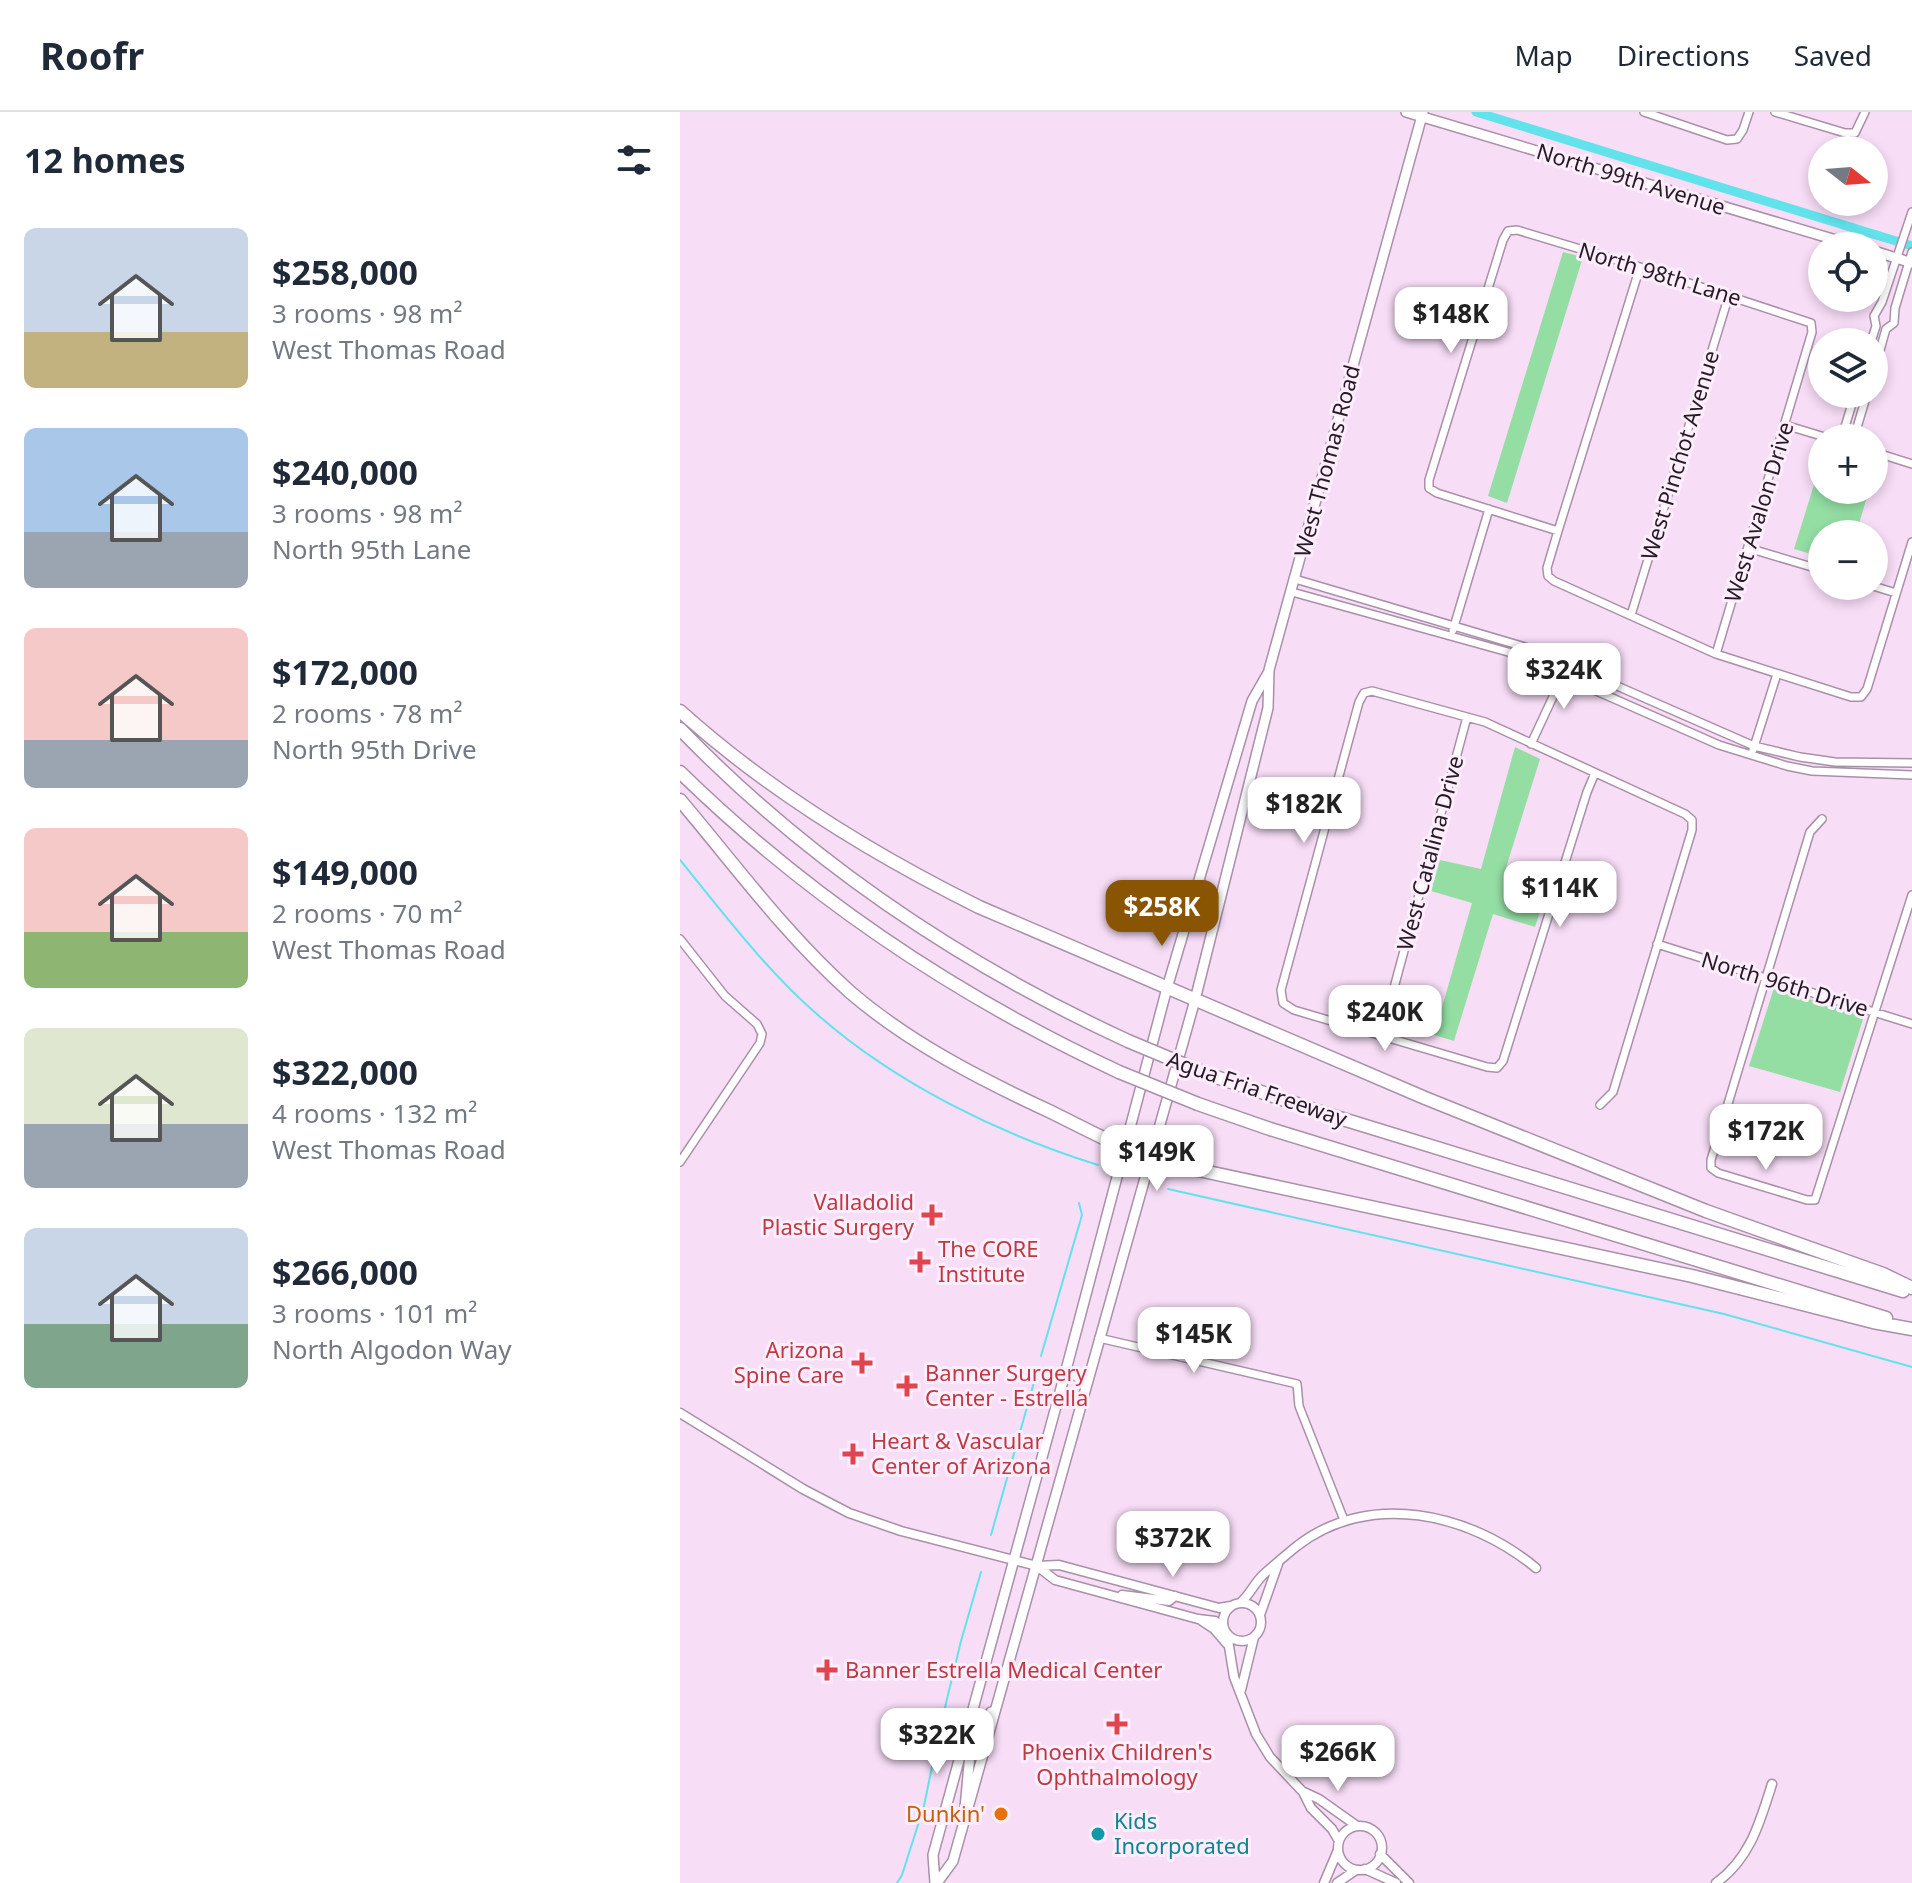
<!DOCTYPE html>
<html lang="en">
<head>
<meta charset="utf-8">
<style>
	body { margin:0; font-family:"Noto Sans",sans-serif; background:#f2f2f3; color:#1f2937; height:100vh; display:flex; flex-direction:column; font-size:30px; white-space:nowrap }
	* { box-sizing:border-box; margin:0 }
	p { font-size:26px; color:#747a83 }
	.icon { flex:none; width:44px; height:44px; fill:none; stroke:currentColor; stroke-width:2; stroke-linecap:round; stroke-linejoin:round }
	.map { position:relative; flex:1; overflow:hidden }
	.drawer { display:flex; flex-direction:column; background:#fff; width:680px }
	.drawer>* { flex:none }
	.needle { width:52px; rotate:107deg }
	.controls { position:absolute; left:1128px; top:24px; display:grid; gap:16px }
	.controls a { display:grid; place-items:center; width:80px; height:80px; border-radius:50%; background:#fff; box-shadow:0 4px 12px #0003; font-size:40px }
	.price { position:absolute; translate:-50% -68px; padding:0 18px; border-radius:16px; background:#fff; color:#222; font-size:26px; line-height:52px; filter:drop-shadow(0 2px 4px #0008) }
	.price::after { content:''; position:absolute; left:50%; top:48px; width:24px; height:18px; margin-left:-12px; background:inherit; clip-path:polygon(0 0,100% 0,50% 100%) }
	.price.selected { background:#8a5503; color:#fff }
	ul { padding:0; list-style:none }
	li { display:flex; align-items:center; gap:24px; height:200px; padding:0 24px }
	li span { display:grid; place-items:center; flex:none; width:224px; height:160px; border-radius:12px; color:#555 }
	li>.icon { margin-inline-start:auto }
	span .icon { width:96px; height:96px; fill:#fffc; stroke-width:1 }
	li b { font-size:34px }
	h2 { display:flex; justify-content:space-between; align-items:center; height:96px; padding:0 24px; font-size:34px }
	header { display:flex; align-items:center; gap:48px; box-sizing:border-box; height:112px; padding:0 40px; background:#fff; border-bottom:2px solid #e0e1e3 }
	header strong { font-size:38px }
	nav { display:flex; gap:44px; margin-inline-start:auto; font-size:28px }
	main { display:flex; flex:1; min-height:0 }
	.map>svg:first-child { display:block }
	.green { fill:#94dea4 }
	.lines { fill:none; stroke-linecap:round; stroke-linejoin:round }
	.stream { stroke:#62e3ec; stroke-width:2 }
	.canal { stroke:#62e3ec; stroke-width:9 }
	.minor-casing { stroke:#a990a8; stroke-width:10 }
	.tertiary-casing { stroke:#a990a8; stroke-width:11 }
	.secondary-casing { stroke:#a990a8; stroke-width:12 }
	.motorway-casing { stroke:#a990a8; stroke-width:15 }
	.minor { stroke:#fff; stroke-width:7 }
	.tertiary { stroke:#fff; stroke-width:8 }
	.secondary { stroke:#fff; stroke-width:9 }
	.motorway { stroke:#fff; stroke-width:12 }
	.motorway-bridge-casing { stroke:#a990a8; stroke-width:15; stroke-linecap:butt }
	.motorway-bridge { stroke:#fff; stroke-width:12 }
	.health-dot { fill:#e0444e; stroke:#feeefd; stroke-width:3 }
	.food-dot { fill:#e8710a; stroke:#feeefd; stroke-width:3 }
	.culture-dot { fill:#0f9aa8; stroke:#feeefd; stroke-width:3 }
	.labels { text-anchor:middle; stroke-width:6; stroke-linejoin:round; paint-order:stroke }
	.street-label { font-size:22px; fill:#251b25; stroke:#feeefd }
	.health-label { font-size:22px; fill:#be3a42; stroke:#feeefd; text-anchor:start }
	.food-label { font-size:22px; fill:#c56008; stroke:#feeefd; text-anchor:end }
	.culture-label { font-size:22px; fill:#0d838f; stroke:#feeefd; text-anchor:start }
</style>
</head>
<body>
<header>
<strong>Roofr</strong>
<nav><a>Map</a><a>Directions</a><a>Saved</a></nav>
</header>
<main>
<section class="drawer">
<h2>12 homes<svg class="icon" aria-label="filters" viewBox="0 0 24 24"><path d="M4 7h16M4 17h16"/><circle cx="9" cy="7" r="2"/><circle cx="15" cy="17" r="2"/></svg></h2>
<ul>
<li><span style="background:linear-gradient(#c9d6e8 65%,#c2b280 0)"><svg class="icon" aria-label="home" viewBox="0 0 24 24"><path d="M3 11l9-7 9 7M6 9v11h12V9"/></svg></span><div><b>$258,000</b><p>3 rooms · 98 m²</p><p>West Thomas Road</p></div></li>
<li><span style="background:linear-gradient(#a9c7e8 65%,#9aa5b1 0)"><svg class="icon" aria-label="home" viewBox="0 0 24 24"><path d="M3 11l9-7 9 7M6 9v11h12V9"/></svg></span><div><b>$240,000</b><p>3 rooms · 98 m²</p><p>North 95th Lane</p></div></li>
<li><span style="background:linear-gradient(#f6c9c9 70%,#9aa5b1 0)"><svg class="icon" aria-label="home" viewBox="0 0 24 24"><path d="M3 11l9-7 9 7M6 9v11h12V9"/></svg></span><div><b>$172,000</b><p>2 rooms · 78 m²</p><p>North 95th Drive</p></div></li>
<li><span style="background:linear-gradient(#f6c9c9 65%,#8fb573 0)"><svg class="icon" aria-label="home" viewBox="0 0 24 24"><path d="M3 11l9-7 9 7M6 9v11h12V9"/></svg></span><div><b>$149,000</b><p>2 rooms · 70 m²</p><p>West Thomas Road</p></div></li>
<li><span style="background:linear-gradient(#dfe7d0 60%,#9aa5b1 0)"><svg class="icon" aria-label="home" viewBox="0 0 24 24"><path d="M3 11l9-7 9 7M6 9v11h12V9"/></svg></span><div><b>$322,000</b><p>4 rooms · 132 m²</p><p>West Thomas Road</p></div></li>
<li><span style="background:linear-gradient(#c9d6e8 60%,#7fa58c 0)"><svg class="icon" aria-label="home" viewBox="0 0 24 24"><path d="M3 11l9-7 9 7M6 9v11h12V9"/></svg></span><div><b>$266,000</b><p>3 rooms · 101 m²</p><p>North Algodon Way</p></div></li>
</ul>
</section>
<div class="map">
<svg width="1232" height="1771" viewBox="0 0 1232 1771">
	<rect width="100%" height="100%" fill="#f7ddf6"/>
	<!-- green -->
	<path class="green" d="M883 140 903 145 827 391 808 384Z
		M1142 347V378H1189L1176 422H1142V445L1114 437Z
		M835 635 860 647 824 762 868 775 855 815 813 802 774 929 754 923 792 791 751 779 760 748 801 757Z
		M1094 876 1184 904 1160 980 1069 954Z"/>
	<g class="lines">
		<!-- stream -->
		<path class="stream" d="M0 748C44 802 86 858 139 904 217 972 319 1022 418 1053
			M488 1077 1044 1202 1232 1255
			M361 1244 402 1103 399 1091
			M311 1423 355 1267
			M260 1616 281 1529 301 1460
			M217 1771 222 1763 244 1694 256 1635"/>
		<!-- canal -->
		<path class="canal" d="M796 0 1232 134"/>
		<!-- minor casing -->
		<g class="minor-casing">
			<path id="minor" d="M964 0 1047 28 1057 27 1063 18 1069 0
				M1095 0 1165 21H1175L1185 0
				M960 155 878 419 867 456 868 464 874 469 1036 542 1171 585H1181L1187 577 1232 430
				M1191 230 1196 214 1194 204 1202 190 1232 100
				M1194 259 1206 217 1214 211 1215 196 1232 140
				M1105 313 1148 326
				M1165 326 1164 318 1175 282
				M1171 326 1175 322 1187 282
				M1194 340 1232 352
				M878 419 757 381 749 376V368L823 128 828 119 837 118 960 155 1131 211 1132 220 1036 542
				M1068 436 1142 458
				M615 467 855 538 1074 634 1120 645 1155 650 1232 651
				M1193 474 1216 481
				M612 480 828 540 1039 633 1107 654 1132 659 1232 663
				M951 503 1049 183
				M773 518 809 397
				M851 632 884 561
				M1073 638 1097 562
				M915 661 907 680 823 949 817 956 807 955 614 898 603 891 601 878 679 590 684 581 692 579 805 610 1005 702 1012 708V718L933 980 920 993
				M1142 707 1130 720 1031 1048V1056L1038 1061 1127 1088H1135L1232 783
				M0 827 45 884 77 912 82 922 80 931 0 1050
				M977 832 1232 912
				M701 924 787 605
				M419 1226 617 1272 619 1294 664 1408"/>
		</g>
		<!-- tertiary casing -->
		<g class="tertiary-casing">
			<path id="tertiary" d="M0 1301 123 1377 169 1401 221 1419 357 1454 379 1453 539 1496 551 1494
				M357 1454 375 1468 518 1507 535 1509 544 1516
				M442 1483 489 1489 495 1484
				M560 1491C570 1483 574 1471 584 1462 594 1453 606 1443 617 1434 689 1378 790 1401 856 1456
				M543 1510a19 19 0 1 1 38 0a19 19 0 1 1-38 0Z
				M580 1503 598 1452
				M519 1507 534 1517 547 1532
				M547 1522 554 1565 576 1622 590 1645 623 1680 631 1696 652 1717 659 1729
				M561 1578 574 1525
				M624 1680 639 1687 677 1714
				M658 1736a22 22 0 1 1 44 0a22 22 0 1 1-44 0Z
				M700 1742 729 1771
				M685 1757 716 1771
				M644 1771 658 1738
				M657 1771 676 1758
				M1036 1771C1070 1747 1080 1710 1092 1672"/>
		</g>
		<!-- secondary casing -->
		<g class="secondary-casing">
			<path id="secondary" d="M726 0 1176 134
				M1194 139 1232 151
				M386 1258 398 1265 406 1275
				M283 1634 290 1642 285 1696
				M283 1634 300 1619 311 1600
				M255 1771 253 1743 386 1258 487 876 572 589 588 561
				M257 1771 273 1749 515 888 588 596 589 558 743 0"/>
		</g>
		<!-- motorway casing -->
		<g class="motorway-casing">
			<path id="motorway" d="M0 599C89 679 192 742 299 795L745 986 1026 1099 1203 1162 1232 1176
				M0 617C128 749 281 852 448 929
				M0 660C129 786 276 884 439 960
				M0 688C55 753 106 823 170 880 228 930 300 967 369 999 408 1018 445 1039 486 1051L1012 1164 1193 1210 1232 1217
				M527 962 653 1004 1223 1179
				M518 992 590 1017 1206 1206"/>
		</g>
		<!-- minor -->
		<use href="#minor" class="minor"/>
		<!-- tertiary -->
		<use href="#tertiary" class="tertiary"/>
		<!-- secondary -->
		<use href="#secondary" class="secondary"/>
		<!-- motorway -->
		<use href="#motorway" class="motorway"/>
		<!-- motorway-bridge casing -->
		<g class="motorway-bridge-casing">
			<path id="motorway-bridge" d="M448 929 527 962
				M439 960 518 992"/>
		</g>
		<!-- motorway-bridge -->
		<use href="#motorway-bridge" class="motorway-bridge"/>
	</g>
	<!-- markers -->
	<g class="health-dot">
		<path d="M248 1091h8v8h8v8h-8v8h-8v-8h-8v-8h8z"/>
		<path d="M236 1138h8v8h8v8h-8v8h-8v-8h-8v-8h8z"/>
		<path d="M178 1239h8v8h8v8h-8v8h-8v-8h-8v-8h8z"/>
		<path d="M223 1262h8v8h8v8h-8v8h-8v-8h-8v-8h8z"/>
		<path d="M169 1330h8v8h8v8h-8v8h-8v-8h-8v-8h8z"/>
		<path d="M143 1546h8v8h8v8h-8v8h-8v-8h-8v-8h8z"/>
		<path d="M433 1600h8v8h8v8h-8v8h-8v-8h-8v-8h8z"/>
	</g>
	<circle class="food-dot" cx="321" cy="1702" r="8"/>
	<circle class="culture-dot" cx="418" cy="1722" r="8"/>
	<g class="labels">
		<!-- street labels -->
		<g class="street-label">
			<text transform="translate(951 67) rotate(17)" y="8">North 99th Avenue</text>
			<text transform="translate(980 162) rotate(17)" y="8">North 98th Lane</text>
			<text transform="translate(1000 343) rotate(-73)" y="8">West Pinchot Avenue</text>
			<text transform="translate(647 349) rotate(-75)" y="8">West Thomas Road</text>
			<text transform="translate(1079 400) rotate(-73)" y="8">West Avalon Drive</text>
			<text transform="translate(750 741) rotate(-75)" y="8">West Catalina Drive</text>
			<text transform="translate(1105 872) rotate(17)" y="8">North 96th Drive</text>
			<text transform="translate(577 977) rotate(19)" y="8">Agua Fria Freeway</text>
		</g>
		<!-- health labels -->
		<g class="health-label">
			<text x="234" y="1098" text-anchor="end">Valladolid<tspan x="234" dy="25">Plastic Surgery</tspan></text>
			<text x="258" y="1145">The CORE<tspan x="258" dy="25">Institute</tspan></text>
			<text x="164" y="1246" text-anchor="end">Arizona<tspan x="164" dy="25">Spine Care</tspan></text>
			<text x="245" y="1269">Banner Surgery<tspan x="245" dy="25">Center - Estrella</tspan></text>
			<text x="191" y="1337">Heart &amp; Vascular<tspan x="191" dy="25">Center of Arizona</tspan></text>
			<text x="165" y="1566">Banner Estrella Medical Center</text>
			<text x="437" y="1648" text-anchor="middle">Phoenix Children's<tspan x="437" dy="25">Ophthalmology</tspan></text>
		</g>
		<!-- food labels -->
		<g class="food-label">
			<text x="305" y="1710">Dunkin'</text>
		</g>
		<!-- culture labels -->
		<g class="culture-label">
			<text x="434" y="1717">Kids<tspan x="434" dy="25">Incorporated</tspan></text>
		</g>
	</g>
</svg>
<div class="controls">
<a><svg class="needle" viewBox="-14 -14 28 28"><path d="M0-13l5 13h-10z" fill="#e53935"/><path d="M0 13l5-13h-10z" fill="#747a83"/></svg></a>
<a><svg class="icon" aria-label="locate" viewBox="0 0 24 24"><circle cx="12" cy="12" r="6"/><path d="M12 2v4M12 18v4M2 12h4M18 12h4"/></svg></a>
<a><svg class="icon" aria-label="layers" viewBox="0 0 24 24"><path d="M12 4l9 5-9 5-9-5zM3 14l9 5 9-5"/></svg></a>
<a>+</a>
<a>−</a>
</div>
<b class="price" style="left:771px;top:243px">$148K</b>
<b class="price" style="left:884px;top:599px">$324K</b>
<b class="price" style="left:624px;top:733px">$182K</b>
<b class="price" style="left:880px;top:817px">$114K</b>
<b class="price selected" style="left:482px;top:836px">$258K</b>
<b class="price" style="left:705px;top:941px">$240K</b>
<b class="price" style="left:1086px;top:1060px">$172K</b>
<b class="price" style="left:477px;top:1081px">$149K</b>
<b class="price" style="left:514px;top:1263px">$145K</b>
<b class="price" style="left:493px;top:1467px">$372K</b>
<b class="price" style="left:257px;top:1664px">$322K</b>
<b class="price" style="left:658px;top:1681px">$266K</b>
</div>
</main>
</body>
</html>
